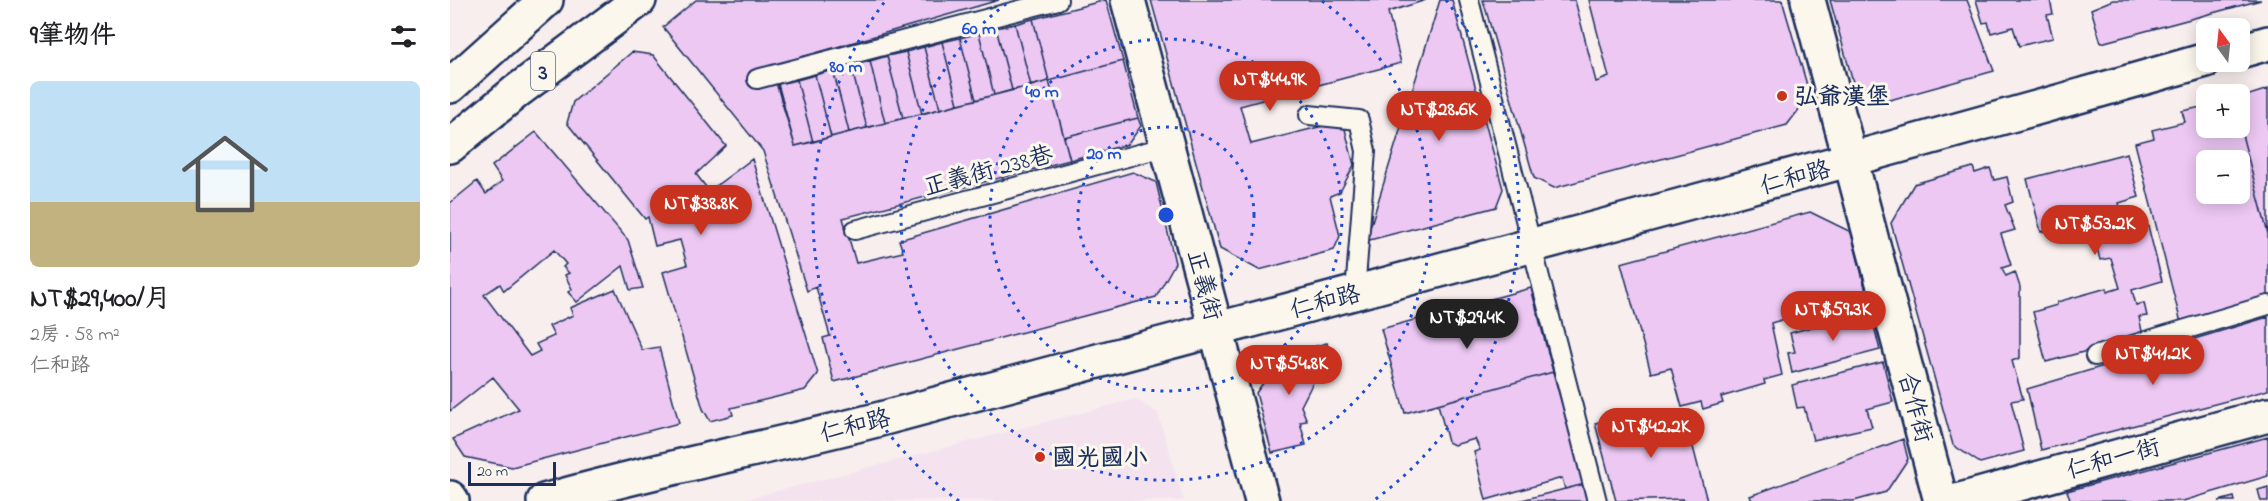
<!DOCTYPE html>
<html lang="zh-TW">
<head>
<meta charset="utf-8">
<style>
	body { margin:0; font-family:"Indie Flower","LXGW WenKai TC",sans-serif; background:#f2f2f2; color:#202124; height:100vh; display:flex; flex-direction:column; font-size:22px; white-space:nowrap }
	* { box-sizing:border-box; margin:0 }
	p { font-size:20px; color:#757577 }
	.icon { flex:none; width:33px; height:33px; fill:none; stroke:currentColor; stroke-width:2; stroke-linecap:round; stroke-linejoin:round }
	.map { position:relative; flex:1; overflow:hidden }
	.sheet { display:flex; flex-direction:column; background:#fff; width:450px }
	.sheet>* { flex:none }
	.needle { width:39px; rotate:345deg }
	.tools { position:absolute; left:1746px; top:18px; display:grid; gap:12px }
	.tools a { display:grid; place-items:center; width:54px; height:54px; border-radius:9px; background:#fff; box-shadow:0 3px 15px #0003; font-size:30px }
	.scale { position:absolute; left:18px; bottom:15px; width:88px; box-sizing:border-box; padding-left:6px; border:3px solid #1b2f5e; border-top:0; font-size:16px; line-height:21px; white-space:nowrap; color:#1b2f5e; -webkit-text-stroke:4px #fbf7ec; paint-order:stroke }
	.price { position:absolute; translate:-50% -51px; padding:0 14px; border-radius:21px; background:#c8321e; color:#fff; font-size:20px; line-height:39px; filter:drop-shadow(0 2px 3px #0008) }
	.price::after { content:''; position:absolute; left:50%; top:36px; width:18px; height:14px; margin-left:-9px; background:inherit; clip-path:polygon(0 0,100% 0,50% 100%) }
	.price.current { background:#222; color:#fff }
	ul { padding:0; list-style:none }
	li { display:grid; align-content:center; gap:12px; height:318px; padding:0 30px }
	li span { display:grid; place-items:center; height:186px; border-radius:9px; color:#555 }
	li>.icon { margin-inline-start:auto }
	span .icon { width:108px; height:108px; fill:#fffc; stroke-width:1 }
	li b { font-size:26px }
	h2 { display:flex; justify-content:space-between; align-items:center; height:72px; padding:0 30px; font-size:26px }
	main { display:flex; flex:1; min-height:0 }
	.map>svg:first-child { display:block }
	.built { fill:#f4e3ef }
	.building { fill:#ecc8f3; stroke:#1b2f5e; stroke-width:1.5; fill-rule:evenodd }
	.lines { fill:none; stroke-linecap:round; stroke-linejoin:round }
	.service-casing { stroke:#1b2f5e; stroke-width:22 }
	.minor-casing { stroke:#1b2f5e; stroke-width:38 }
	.primary-casing { stroke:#1b2f5e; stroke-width:38 }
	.service { stroke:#fbf7ec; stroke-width:18 }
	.minor { stroke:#fbf7ec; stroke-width:33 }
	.primary { stroke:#fbf7ec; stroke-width:33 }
	.ring { fill:none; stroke:#1d4ed8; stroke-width:3; stroke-dasharray:3 6 }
	.poi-dot { fill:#c8321e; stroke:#fbf7ec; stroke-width:2 }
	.labels { text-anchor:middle; stroke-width:6; stroke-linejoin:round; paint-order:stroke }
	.shield { fill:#fbf7ec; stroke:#5e6b89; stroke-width:1.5 }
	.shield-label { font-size:22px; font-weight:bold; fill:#1b2f5e }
	.poi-label { font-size:24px; font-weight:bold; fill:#1b2f5e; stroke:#fbf7ec; text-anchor:start }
	.street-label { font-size:24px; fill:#1b2f5e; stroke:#fbf7ec }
	.centre { fill:#1d4ed8; stroke:#fbf7ec; stroke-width:3 }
	.ring-label { font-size:18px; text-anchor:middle; font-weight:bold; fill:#1d4ed8; stroke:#fbf7ec; stroke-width:6; stroke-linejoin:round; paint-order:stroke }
</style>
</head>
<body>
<main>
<section class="sheet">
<h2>9筆物件<svg class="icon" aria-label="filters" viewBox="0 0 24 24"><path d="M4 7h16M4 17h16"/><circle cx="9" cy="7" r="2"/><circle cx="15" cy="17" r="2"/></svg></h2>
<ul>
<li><span style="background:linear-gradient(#bfe0f5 65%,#c2b280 0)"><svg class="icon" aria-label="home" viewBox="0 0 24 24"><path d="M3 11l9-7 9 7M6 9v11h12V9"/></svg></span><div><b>NT$29,400/月</b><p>2房 · 58 m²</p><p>仁和路</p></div></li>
</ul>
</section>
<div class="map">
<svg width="1818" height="501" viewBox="0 0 1818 501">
	<rect width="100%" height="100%" fill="#f8eeed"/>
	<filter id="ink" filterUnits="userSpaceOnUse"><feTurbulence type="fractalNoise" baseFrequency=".0167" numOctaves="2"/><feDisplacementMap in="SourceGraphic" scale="12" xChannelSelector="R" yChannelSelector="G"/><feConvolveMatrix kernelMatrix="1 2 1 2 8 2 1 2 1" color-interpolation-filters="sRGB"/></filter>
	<g filter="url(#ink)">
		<!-- built -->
		<path class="built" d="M685 399 708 413 734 501H288Z"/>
		<!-- building -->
		<path class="building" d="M246 0H549L321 66 345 146 599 81 620 160 393 218 406 263 453 252 449 240 683 172 706 182 725 263 706 297 384 382 373 338 380 336 366 287 357 291 313 151 213 27Z
			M656 0 673 61 599 81 583 19Z
			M701 0H976L938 12 951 63 790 106 801 144 893 121 904 165 890 192 880 196 890 236 884 250 809 270 770 249Z
			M990 0H1002L1053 189 1046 207 916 241Z
			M1033 0H1125L1146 82 1159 77 1139 0H1332L1360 95 1337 125 1104 188 1084 178Z
			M1380 0H1517L1544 71 1440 100 1403 82Z
			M1526 0H1600L1603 14 1597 15 1603 38 1569 46 1563 27 1541 33 1538 22 1533 23Z
			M1663 0H1811L1651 43 1641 9Z
			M583 19 599 81 581 86 565 24Z
			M565 24 581 86 562 90 546 28Z
			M546 28 562 90 544 95 529 33Z
			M529 33 544 95 526 100 510 38Z
			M510 38 526 100 508 104 492 42Z
			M492 42 508 104 490 109 474 47Z
			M474 47 490 109 472 114 456 52Z
			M182 52 203 55 276 146 246 174 259 191 302 159 368 374 355 390 281 408 283 415 260 421 253 409 213 272 237 265 230 240 205 246 198 217 195 219 117 123 123 102Z
			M456 52 472 114 453 118 437 56Z
			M437 56 453 118 435 123 420 61Z
			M420 61 435 123 417 128 401 66Z
			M673 61 688 118 614 137 599 81Z
			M401 66 417 128 399 132 383 70Z
			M383 70 399 132 381 137 365 75Z
			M365 75 381 137 363 142 347 80Z
			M347 80 363 142 345 146 328 84Z
			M1818 89V234L1790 127V98Z
			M1756 106V128L1790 127 1818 234V298L1731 323 1685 143 1704 138 1702 130 1735 122 1732 111ZM1756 160H1790V194H1756Z
			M688 118 691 126 678 144 620 160 614 137Z
			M86 132 178 240 193 288 180 290 173 266 127 302 118 292 122 289 115 275 119 273 113 267 116 264 104 250 54 291 50 284 34 295 80 356 90 351 86 344 104 336 99 326 123 315 120 308 165 289 192 350 209 347 229 423 62 467 15 457 3 439 69 409 43 377 0 411V203L27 181 36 194 52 181 42 166Z
			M1677 153 1689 197 1669 203 1676 232 1698 226 1712 281 1682 290 1686 305 1694 303 1697 316 1689 317 1693 336 1596 362 1583 312 1607 305V302L1657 288V292L1670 288 1661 258 1650 260 1640 220 1591 232 1577 179Z
			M1523 167 1525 173 1540 168 1544 180 1557 177 1563 202 1555 205 1565 230 1551 234 1561 265 1552 268 1556 276 1565 272 1570 287V358L1562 361 1573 399 1561 401 1574 451 1530 463 1503 445 1441 223 1464 184Z
			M1360 212 1401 232 1417 295 1321 323 1332 375 1314 380 1315 384 1271 397 1273 403 1253 409 1251 402 1232 407 1221 368 1201 373 1171 263Z
			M1081 288 1103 372 955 413 931 329Z
			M1420 311 1430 350 1342 373 1338 353 1345 352 1340 333Z
			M1818 317V390L1591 450 1577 389Z
			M877 343 879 351 851 406 857 421 850 422 856 445 822 453 806 393 833 355Z
			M1433 362 1443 402 1417 409 1422 427 1363 440 1354 407 1347 408 1342 385Z
			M1103 372 1135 484 1115 489 1112 478 1036 500 1024 452 1030 450 1025 439 1004 445 998 442 988 404Z
			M1196 413 1197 419 1211 415 1213 422 1235 416 1257 501H1233V499L1166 501 1145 423 1168 417 1169 421Z
			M1818 437V476L1733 501H1621L1617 491Z
			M1453 439 1458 459 1436 492 1404 501H1302L1300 496Z
			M1135 484 1140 501H1068L1115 489Z
			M1818 487V501H1811L1808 490Z
			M1784 497 1785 501H1769Z"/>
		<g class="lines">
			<!-- service casing -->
			<g class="service-casing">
				<path id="service" d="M1019 0 1147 501
					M307 79 608 0
					M859 115 909 120 916 151 905 293
					M405 230 718 146
					M1645 356 1818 305"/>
			</g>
			<!-- minor casing -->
			<g class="minor-casing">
				<path id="minor" d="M678 0 812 501
					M1358 0 1491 501
					M1790 51 1818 43
					M94 501C208 468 324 447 438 417 878 299 1319 185 1756 60
					M1507 501 1818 415"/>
			</g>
			<!-- primary casing -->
			<g class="primary-casing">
				<path id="primary" d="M0 86 96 0
					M0 146 67 91 189 0
					M0 498 2 501"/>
			</g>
			<!-- service -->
			<use href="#service" class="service"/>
			<!-- minor -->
			<use href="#minor" class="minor"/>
			<!-- primary -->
			<use href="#primary" class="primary"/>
		</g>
	</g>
	<!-- distance rings -->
	<g class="ring">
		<circle cx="716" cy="215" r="88"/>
		<circle cx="716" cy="215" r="176"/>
		<path d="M872 1A265 265 0 1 1 560 1"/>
		<path d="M509 501A353 353 0 0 1 436 0M996 0A353 353 0 0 1 923 501"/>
	</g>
	<!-- markers -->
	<g class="poi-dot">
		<circle cx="1332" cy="96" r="6"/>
		<circle cx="590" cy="457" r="6"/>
	</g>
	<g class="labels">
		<!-- shield labels -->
		<rect class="shield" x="81" y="52" width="24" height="38" rx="4.5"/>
		<g class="shield-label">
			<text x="93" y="79">3</text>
		</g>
		<!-- poi labels -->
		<g class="poi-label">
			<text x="1344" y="104">弘爺漢堡</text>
			<text x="602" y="465">國光國小</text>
		</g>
		<!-- street labels -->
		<g class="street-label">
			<text transform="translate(538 170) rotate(-15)" y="8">正義街 238巷</text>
			<text transform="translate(1345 177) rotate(-15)" y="8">仁和路</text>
			<text transform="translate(755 285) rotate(75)" y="8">正義街</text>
			<text transform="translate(875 301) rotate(-14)" y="8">仁和路</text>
			<text transform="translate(1466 407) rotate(75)" y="8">合作街</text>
			<text transform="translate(405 425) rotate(-14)" y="8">仁和路</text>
			<text transform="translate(1663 458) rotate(-15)" y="8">仁和一街</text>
		</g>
	</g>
	<circle cx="716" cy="215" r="9" class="centre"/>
	<g class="ring-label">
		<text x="529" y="34">60 m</text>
		<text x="396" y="72">80 m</text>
		<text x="592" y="97">40 m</text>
		<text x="654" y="159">20 m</text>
	</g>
</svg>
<div class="tools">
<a><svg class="needle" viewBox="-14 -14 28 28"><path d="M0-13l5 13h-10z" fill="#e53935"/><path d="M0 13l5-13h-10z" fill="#757577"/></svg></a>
<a>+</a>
<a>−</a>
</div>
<div class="scale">20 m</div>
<b class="price" style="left:820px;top:112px">NT$44.9K</b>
<b class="price" style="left:989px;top:142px">NT$28.6K</b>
<b class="price" style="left:251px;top:236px">NT$38.8K</b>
<b class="price" style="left:1645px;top:256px">NT$53.2K</b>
<b class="price" style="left:1383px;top:342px">NT$59.3K</b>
<b class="price current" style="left:1017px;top:350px">NT$29.4K</b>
<b class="price" style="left:1703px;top:386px">NT$41.2K</b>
<b class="price" style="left:839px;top:396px">NT$54.8K</b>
<b class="price" style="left:1201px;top:459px">NT$42.2K</b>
</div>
</main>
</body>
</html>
